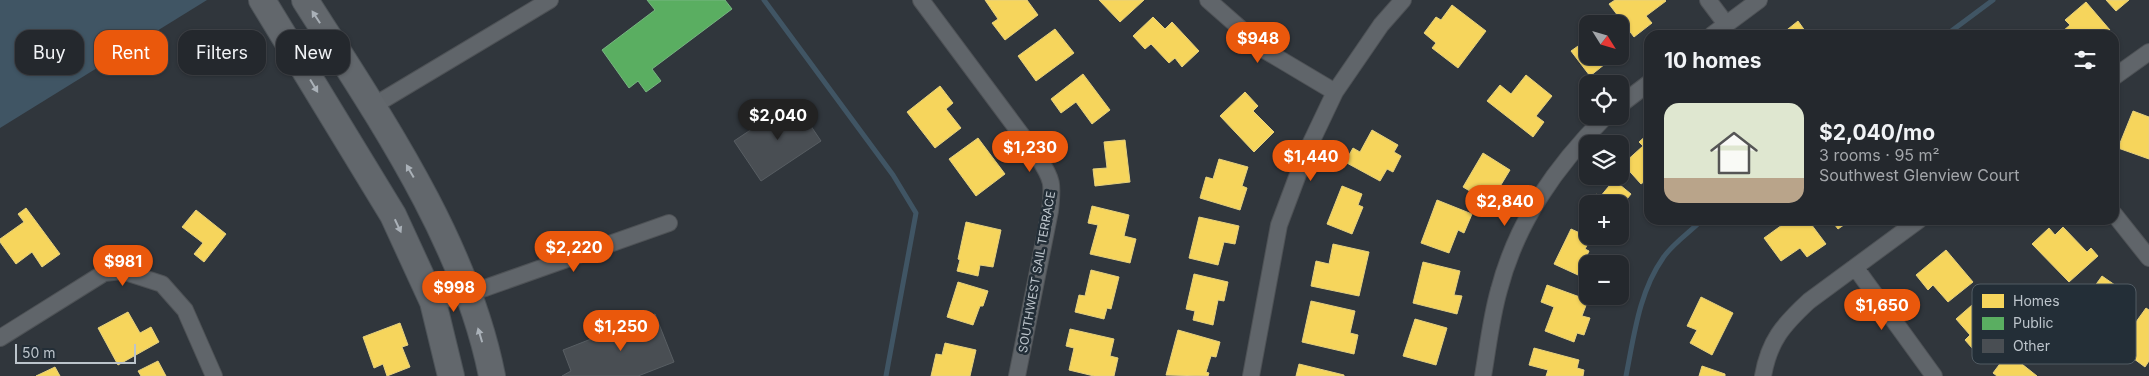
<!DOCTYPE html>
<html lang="en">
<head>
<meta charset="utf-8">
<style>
	body { margin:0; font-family:Inter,sans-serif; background:#2c3035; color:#f1f3f6; height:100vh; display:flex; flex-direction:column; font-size:19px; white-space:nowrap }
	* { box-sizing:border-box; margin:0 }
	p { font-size:16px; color:#a3a6aa }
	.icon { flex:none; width:28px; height:28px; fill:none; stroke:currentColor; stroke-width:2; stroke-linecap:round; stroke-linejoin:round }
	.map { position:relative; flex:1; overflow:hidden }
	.sheet { position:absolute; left:1644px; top:30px; width:475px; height:195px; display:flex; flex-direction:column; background:#24282d; border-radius:15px; box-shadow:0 1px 4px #0004,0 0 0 1px #414449 }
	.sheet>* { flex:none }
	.banner { position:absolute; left:15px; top:30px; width:475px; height:45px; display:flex; gap:10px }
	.needle { width:32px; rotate:127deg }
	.buttons { position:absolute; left:1579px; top:15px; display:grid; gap:10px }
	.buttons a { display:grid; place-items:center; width:50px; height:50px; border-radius:10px; background:#24282d; box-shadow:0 1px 4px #0004,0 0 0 1px #414449; font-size:25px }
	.scale { position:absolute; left:15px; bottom:12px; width:121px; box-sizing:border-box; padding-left:5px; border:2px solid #bcc4cb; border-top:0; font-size:14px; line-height:18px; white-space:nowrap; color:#bcc4cb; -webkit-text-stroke:4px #232e37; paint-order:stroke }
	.price { position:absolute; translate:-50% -42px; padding:0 11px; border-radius:18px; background:#ea580c; color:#fff; font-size:16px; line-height:32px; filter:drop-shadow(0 1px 2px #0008) }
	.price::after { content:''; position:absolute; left:50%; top:30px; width:15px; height:11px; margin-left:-8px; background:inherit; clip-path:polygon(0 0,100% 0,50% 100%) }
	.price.on { background:#222; color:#fff }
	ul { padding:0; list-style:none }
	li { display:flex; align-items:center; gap:15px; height:125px; padding:0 20px }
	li+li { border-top:1px solid #414449 }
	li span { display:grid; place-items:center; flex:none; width:140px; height:100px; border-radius:15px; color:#555 }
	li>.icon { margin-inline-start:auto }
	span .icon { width:60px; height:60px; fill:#fffc; stroke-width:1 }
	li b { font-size:21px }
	h2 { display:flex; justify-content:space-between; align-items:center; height:60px; padding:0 20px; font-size:21px }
	.tag { padding:0 18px; border-radius:15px; background:#24282d; box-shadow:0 1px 4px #0004,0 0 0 1px #414449; font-size:18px; line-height:45px }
	.tag.on { background:#ea580c; color:#fff }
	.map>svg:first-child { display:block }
	.water { fill:#405564 }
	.homes { fill:#f6d55c; stroke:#e5d07d }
	.public { fill:#5aae61; stroke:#77b581 }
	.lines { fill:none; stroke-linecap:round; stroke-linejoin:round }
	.stream { stroke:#405564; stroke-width:5 }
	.building { fill:#494e53; stroke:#585e63 }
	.minor-casing { stroke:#4e5256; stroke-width:18 }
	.primary-casing { stroke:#4d5358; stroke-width:28 }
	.minor { stroke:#60656a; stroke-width:16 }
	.primary { stroke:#62676c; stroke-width:26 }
	.oneway { fill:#aab1b8 }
	.labels { text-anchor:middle; stroke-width:5; stroke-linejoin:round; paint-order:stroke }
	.street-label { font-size:12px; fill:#bcc4cb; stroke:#232e37 }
	.key { fill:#232e37; stroke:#515b63; stroke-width:1 }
	.key-label { font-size:14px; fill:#bcc4cb }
</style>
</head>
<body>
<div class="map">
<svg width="2149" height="376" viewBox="0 0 2149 376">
	<rect width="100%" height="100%" fill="#30363c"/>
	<!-- water -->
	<path class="water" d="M0 0H207L0 128Z"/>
	<!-- homes -->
	<path class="homes" d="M985 0H1027L1038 15 1005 40 992 23 998 19Z
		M1099 0H1144L1120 22Z
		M1615 0H1665L1666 1 1646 16 1652 23 1634 37 1609 4Z
		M2106 0H2129L2116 11Z
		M2086 2 2110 30 2104 35H2096L2092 31 2087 35H2066L2063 31 2070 25 2065 20Z
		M1452 5 1486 31 1458 68 1432 48 1436 43 1424 33 1436 17 1441 20Z
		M1153 17 1165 29 1172 22 1199 51 1182 67 1175 58 1169 63 1151 44 1145 49 1133 36Z
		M1798 21 1808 35H1785L1783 33Z
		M1055 29 1074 53 1036 81 1018 56Z
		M1588 39V56H1615L1590 76 1571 51Z
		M1083 74 1110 110 1092 124 1076 102 1061 113 1051 99Z
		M1526 75 1552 96 1536 116 1544 122 1533 137 1487 101 1500 85 1511 94Z
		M940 86 953 103 946 109 961 128 935 148 907 112Z
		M1245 92 1258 106 1253 111 1274 132 1254 152 1220 116Z
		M2133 111 2149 117V159L2118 148Z
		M1372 130 1398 145 1394 152 1401 156 1393 172 1387 169 1380 181 1345 162 1353 148 1360 152Z
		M1649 133V178L1641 184 1623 164 1643 146 1639 142Z
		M978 138 1005 174 976 196 949 159Z
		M1125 140 1130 182 1095 186 1093 169 1107 168 1104 142Z
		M1483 153 1510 170 1490 203 1463 187Z
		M1219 159 1248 167 1242 186 1247 188 1240 210 1200 198 1206 177 1213 179Z
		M1614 180 1631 194 1623 204 1628 208 1620 218V204H1588V215L1582 211 1596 194 1600 197Z
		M1342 186 1362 194 1358 205 1363 207 1352 234 1327 224Z
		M1437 200 1472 214 1464 233 1458 230 1449 253 1421 243Z
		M1092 206 1129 215 1124 236 1136 239 1130 263 1090 254 1098 225 1088 223Z
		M26 208 60 254 42 267 32 252 16 264 0 242V239L24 222 18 214Z
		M196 210 226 234 204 262 194 254 203 243 182 227Z
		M1199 217 1239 226 1235 244 1224 242 1218 265 1189 258Z
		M1789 220H1808L1826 244 1807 257 1800 248 1781 261 1764 238Z
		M1831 220H1851L1838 229Z
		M966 222 1001 230 993 267 980 265 978 276 957 271 960 260 958 259Z
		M2063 227 2087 252 2091 248 2098 256 2069 282 2032 244 2049 228 2055 235Z
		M1571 229 1591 238 1585 249 1589 251 1578 275 1554 264Z
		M1333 244 1369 252 1359 296 1311 286 1316 261 1329 264Z
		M1946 250 1973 282 1948 302 1933 285 1928 290 1916 275Z
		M1423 262 1460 271 1454 295 1462 296 1457 314 1413 303Z
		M1091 270 1119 277 1111 309 1107 308 1104 319 1075 312 1079 295 1085 296Z
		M1194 274 1228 282 1224 301 1218 300 1213 325 1193 320 1195 311 1186 309Z
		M2102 276 2135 299 2113 330 2101 321 2107 311 2087 297Z
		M958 282 988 291 983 306H980L973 325 947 317Z
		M1547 285 1588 300 1582 316 1590 318 1584 335 1577 333 1574 342 1545 331 1554 307 1541 302Z
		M1701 297 1733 313 1712 355 1690 343 1697 330 1687 326Z
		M1311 301 1355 311 1350 333 1358 335 1354 354 1302 342Z
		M1972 305 1986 321 1990 317 2004 333 1979 356 1965 340 1970 335 1956 319Z
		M2146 308 2149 310V361L2145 367 2118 347Z
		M128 312 140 333 151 327 159 342 118 365 98 328Z
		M1415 319 1447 328 1436 365 1403 356Z
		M400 323 408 345 402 347 410 367 387 376 383 364 374 368 363 337Z
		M1070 329 1114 339 1110 356 1118 358 1114 376H1094L1069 370 1074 348 1066 346Z
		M1178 330 1220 342 1216 357 1211 356 1206 372 1209 373 1208 376 1166 375Z
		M945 343 976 350 970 376H931L936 354 942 355Z
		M1534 348 1579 360 1577 368 1584 370 1583 376H1546L1548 370 1529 365Z
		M2008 353 2037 376H1997L1993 373Z
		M158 361 166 376H141L138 371Z
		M1299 364 1344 375V376H1296Z
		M1702 366 1725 374V376H1699Z
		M55 367 60 376H36Z"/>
	<!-- public -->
	<path class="public" d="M647 0H725L732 9 652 69 661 81 646 92 638 81 629 88 602 50 655 10Z"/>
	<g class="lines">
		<!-- stream -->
		<path class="stream" d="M764 0 893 175 916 213 886 376
			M1946 35 1993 0
			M1626 376C1634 336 1639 292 1663 258 1672 244 1690 232 1702 220"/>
	</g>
	<!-- building -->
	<path class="building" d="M794 101 821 141 761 181 734 141Z
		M655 314 674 362 638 376H562L571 371 563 350Z"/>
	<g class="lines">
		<!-- minor casing -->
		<g class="minor-casing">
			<path id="minor" d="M921 0 1038 157C1053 180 1053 184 1050 211L1017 376
				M1208 0 1266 51 1335 92
				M1708 0 1726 24
				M1712 35 1759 0
				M2114 77 2149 52
				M1620 105 1649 83
				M373 106 550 0
				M2114 214 2149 258
				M1855 267 1934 376
				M433 302 468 294 669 223
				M0 338 104 273 122 271 162 284 185 310 214 376
				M1251 376 1279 225 1306 153 1335 92 1381 25 1403 0
				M1483 376C1488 347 1491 318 1499 290 1517 221 1556 166 1606 116
				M1763 376C1769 341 1783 325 1809 301L1919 220"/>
		</g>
		<!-- primary casing -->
		<g class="primary-casing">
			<path id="primary" d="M262 0 393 215 433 302 451 376
				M305 0C378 115 465 240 492 376"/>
		</g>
		<!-- minor -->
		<use href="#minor" class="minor"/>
		<!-- primary -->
		<use href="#primary" class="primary"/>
	</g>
	<!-- one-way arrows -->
	<defs><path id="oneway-solid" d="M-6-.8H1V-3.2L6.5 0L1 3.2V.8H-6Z" transform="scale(1.25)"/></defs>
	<g class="oneway">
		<use href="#oneway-solid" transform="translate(316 17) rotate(-123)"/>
		<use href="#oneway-solid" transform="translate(314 86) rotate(59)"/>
		<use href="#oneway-solid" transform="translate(410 171) rotate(-120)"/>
		<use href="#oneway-solid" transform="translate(398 226) rotate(65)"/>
		<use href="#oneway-solid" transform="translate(480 335) rotate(-107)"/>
	</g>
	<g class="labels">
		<!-- street labels -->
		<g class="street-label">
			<text transform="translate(1037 272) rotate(-80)" y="4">SOUTHWEST SAIL TERRACE</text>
		</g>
	</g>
	<!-- legend -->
	<rect x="1972" y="284" width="164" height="80" rx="8" class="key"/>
	<rect x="1982" y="294" width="22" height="14" fill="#f6d55c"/>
	<rect x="1982" y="317" width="22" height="13" fill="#5aae61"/>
	<rect x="1982" y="339" width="22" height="14" fill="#494e53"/>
	<g class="key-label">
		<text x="2013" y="306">Homes</text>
		<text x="2013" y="328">Public</text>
		<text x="2013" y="351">Other</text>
	</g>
</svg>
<div class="buttons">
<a><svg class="needle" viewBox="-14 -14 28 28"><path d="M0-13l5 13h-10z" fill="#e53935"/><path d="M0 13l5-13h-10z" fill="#a3a6aa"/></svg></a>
<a><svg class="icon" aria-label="locate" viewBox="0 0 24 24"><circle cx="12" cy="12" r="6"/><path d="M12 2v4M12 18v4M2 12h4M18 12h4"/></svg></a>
<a><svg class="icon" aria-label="layers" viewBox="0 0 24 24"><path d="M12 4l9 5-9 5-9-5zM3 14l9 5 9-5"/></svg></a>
<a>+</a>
<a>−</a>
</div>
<div class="scale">50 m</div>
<b class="price" style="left:1258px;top:64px">$948</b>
<b class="price on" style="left:778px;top:141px">$2,040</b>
<b class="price" style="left:1030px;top:173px">$1,230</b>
<b class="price" style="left:1311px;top:182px">$1,440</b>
<b class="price" style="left:1505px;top:227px">$2,840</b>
<b class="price" style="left:574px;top:273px">$2,220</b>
<b class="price" style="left:123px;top:287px">$981</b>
<b class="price" style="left:454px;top:313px">$998</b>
<b class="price" style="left:1882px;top:331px">$1,650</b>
<b class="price" style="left:621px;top:352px">$1,250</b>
<div class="banner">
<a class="tag">Buy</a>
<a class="tag on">Rent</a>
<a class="tag">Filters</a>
<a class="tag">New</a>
</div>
<section class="sheet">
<h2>10 homes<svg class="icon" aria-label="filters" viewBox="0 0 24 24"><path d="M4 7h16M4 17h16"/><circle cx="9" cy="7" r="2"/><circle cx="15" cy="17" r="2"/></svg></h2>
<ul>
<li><span style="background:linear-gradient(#dfe7d0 75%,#b9a48a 0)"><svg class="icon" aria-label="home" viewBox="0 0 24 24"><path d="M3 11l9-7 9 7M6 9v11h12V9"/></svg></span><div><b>$2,040/mo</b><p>3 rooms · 95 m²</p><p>Southwest Glenview Court</p></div></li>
</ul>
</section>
</div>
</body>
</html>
